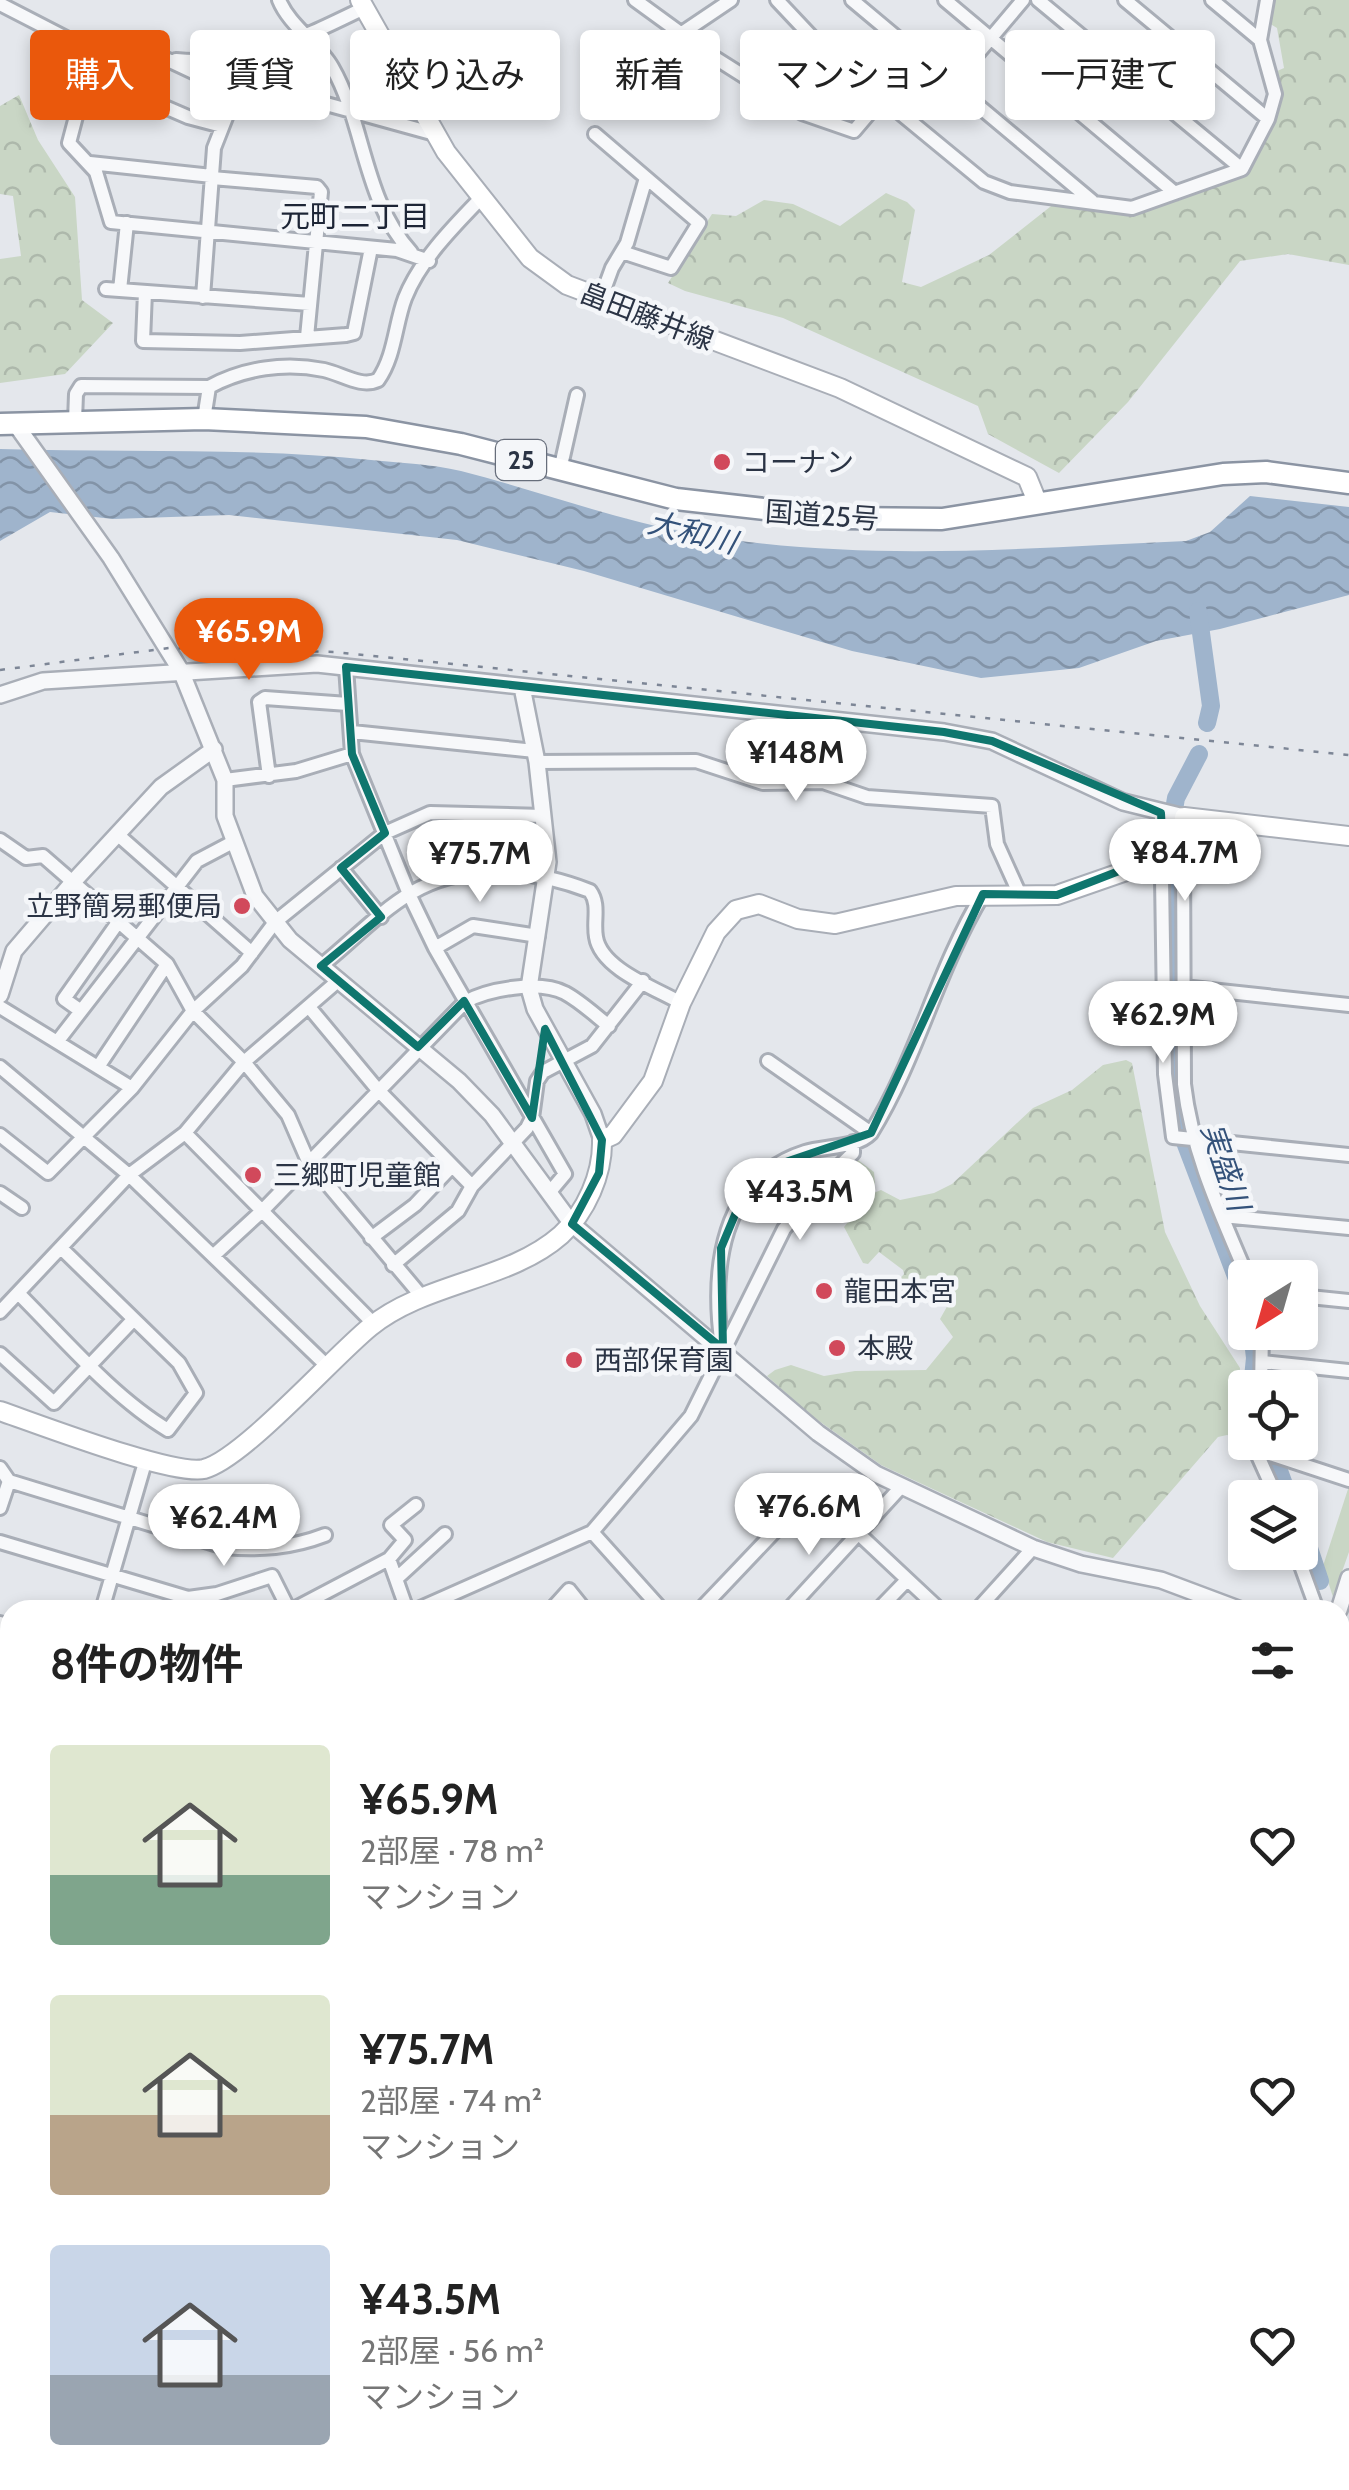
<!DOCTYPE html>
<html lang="ja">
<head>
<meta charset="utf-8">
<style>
	body { margin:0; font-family:Cabin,"Noto Sans JP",sans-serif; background:#f6f6f6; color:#222; height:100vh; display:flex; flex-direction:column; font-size:38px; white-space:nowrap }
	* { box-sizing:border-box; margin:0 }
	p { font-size:32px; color:#767676 }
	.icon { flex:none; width:55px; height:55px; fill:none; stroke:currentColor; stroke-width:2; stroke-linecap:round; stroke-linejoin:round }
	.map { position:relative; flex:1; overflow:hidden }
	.panel { position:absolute; left:0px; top:1600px; width:1350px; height:890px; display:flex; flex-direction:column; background:#fff; border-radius:30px 30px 0 0; box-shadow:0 5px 15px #0003 }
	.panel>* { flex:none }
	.top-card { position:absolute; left:30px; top:30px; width:1290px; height:90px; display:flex; gap:20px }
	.needle { width:65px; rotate:217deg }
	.fabs { position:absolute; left:1228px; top:1260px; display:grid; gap:20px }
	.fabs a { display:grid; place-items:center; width:90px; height:90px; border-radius:10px; background:#fff; box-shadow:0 5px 15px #0003; font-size:50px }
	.price { position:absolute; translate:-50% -85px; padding:0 22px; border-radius:35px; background:#fff; color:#222; font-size:32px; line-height:65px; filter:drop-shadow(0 2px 5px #0008) }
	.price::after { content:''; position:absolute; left:50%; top:60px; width:30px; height:22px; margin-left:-15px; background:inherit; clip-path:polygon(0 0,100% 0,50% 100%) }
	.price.active { background:#ea580c; color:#fff }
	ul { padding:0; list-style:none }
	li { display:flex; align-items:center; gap:30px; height:250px; padding:0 50px }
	li span { display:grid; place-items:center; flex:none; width:280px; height:200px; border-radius:10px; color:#555 }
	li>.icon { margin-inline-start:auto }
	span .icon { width:120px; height:120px; fill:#fffc; stroke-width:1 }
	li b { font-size:42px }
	h2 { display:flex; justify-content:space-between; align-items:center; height:120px; padding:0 50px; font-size:42px }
	.tag { padding:0 35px; border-radius:10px; background:#fff; box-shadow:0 5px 15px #0003; font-size:35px; line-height:90px }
	.tag.active { background:#ea580c; color:#fff }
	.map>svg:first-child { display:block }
	.forest { fill:url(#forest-crowns) }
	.park { fill:#c9d6c5 }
	.water { fill:url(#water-waves) }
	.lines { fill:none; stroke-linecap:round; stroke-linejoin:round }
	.river { stroke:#9fb4cc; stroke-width:18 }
	.minor-casing { stroke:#a9aeb7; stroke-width:18 }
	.tertiary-casing { stroke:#a9aeb7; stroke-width:20 }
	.secondary-casing { stroke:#a9aeb7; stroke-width:22 }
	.trunk-casing { stroke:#8b94a3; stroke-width:25 }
	.minor { stroke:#f7f8fa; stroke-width:12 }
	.tertiary { stroke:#f7f8fa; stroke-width:15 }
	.secondary { stroke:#fff; stroke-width:18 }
	.trunk { stroke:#fff; stroke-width:20 }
	.rail { stroke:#7d8696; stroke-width:2.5; stroke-dasharray:5 10; stroke-linecap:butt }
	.marked { fill:none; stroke:#0f766e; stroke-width:8; stroke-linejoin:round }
	.poi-dot { fill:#d1495b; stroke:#f4f6f9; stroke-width:4 }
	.labels { text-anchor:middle; stroke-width:9; stroke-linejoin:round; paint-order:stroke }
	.shield { fill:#f4f6f9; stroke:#676e7b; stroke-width:2.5 }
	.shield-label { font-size:25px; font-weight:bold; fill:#2b3445 }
	.street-label { font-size:28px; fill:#2b3445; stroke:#f4f6f9 }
	.poi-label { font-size:28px; fill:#2b3445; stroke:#f4f6f9; text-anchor:start }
	.neighbourhood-label { font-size:30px; fill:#1d2536; stroke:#f4f6f9 }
	.water-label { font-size:30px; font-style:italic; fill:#34527a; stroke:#f4f6f9 }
</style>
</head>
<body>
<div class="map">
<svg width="1349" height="2490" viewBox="0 0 1349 2490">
	<defs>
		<pattern id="forest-crowns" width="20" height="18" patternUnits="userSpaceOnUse" patternTransform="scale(2.5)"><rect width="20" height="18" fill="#c9d6c5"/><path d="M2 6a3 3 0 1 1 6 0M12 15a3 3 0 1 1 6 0" fill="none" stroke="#adb8ab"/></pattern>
		<pattern id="water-waves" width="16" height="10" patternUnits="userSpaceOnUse" patternTransform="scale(2.5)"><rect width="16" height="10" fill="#9fb4cc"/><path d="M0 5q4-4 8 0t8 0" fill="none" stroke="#8293a7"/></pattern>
	</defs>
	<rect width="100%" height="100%" fill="#e4e7ec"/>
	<!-- forest -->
	<path class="forest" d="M1270 0H1349V265L1288 254 1240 261 1128 402 1059 473 988 434 978 406 783 318 685 291 668 283 712 214 736 216 764 200 793 204 840 226 886 193 907 202 915 210 902 282 921 287 989 255 1055 203 1135 213 1245 174C1264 139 1288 113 1275 72L1284 68 1277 28 1267 22Z
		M19 95 38 140 75 197 82 300 113 323 65 374 0 383V259L21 256 13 196 0 194V106Z
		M1126 1060 1132 1063 1165 1232 1200 1306 1240 1368 1236 1418 1245 1441 1227 1435 1218 1437 1113 1558 1047 1542 881 1465 809 1414 767 1376 775 1370 791 1365 824 1376 855 1371 926 1370 953 1337 940 1319 953 1296C922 1270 923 1286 892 1294L890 1290 904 1274 903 1270 879 1252 868 1264 863 1263 844 1227 871 1194 881 1190 900 1200 934 1193 952 1184 1033 1108 1072 1090 1103 1065Z
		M1340 2360 1349 2363V2490H1041L1045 2480H1340Z
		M845 2480H958L959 2490H843Z"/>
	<!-- park -->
	<path class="park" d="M854 1157 874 1172 875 1185 843 1221 834 1223 811 1204Z
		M1349 1486V1552L1333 1597 1323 1566Z"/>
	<!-- water -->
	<path class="water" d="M0 449C124 453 247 447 371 460 400 463 432 464 461 471 539 491 615 520 695 534 857 563 1023 548 1186 541L1210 532 1250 496 1349 507V595L1220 629 1156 641 1079 668 981 678 852 651 584 571 457 540 229 515 113 519 50 512 0 541Z"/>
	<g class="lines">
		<!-- river -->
		<path class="river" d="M1198 611 1211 706 1207 723
			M1199 754 1176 798 1171 827 1174 1050 1180 1129 1245 1300
			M1252 1388 1255 1358 1252 1332
			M1264 1442 1278 1468 1289 1498
			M1300 1521 1320 1581
			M1348 1673 1349 1679
			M1340 1900 1349 1872
			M1003 2480 1005 2490"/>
		<!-- minor casing -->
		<g class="minor-casing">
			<path id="minor" d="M279 0C289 25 318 43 332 67 365 124 363 200 411 252
				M635 0 712 56 802 113 854 131 882 98
				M777 0 825 51 984 182 1010 192 1132 208 1242 169 1268 119 1275 94 1260 40 1267 0
				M852 0 1092 201
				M945 0 1175 193
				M1038 0 1242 169
				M1125 0 1268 119
				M1212 0 1260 40
				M0 4 70 40 104 48 151 52 236 92 279 91 435 134
				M682 33 731 0
				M176 60C246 67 304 37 364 8
				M952 84 1023 0
				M222 126 188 117 144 98 117 101 87 95 79 105 69 143 96 172 111 222 397 250 429 261
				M595 134 699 223 671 268 622 252
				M90 163 212 176
				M212 178 317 187 321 192 307 337
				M106 289 310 304
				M120 290 127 223
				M145 292 143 341 240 343 346 335 354 333 371 248
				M203 297 214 148 236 92
				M601 298 612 268 627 243 646 178
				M204 419 209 387C244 368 285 362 324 370 342 374 361 388 378 380 395 356 395 324 405 298 420 260 454 226 482 197
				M75 421 76 394 81 386 209 387
				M560 470 577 395
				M346 667 352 754 409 894 435 948 565 1174 549 1193
				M352 732 535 751
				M537 762 696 761 763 783 823 782 867 797 992 806 997 844 1020 895
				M269 776 259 702 265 698 348 704
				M225 780 296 771 352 754
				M1161 813 1165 1074 1173 1137 1349 1155
				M117 834 252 953
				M0 840 26 858 43 856 167 964 193 1011 244 1062 288 1115 308 1161 423 1298
				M1183 846 1184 1084C1192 1153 1221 1214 1248 1278
				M341 868 381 917
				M435 948 473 926 538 936
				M321 966C350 943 379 912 411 893 465 861 533 869 590 891 600 905 593 920 596 937 601 969 655 988 681 1003
				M1164 993 1183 987 1349 1005
				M0 1007 132 1088
				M309 1007 378 1090 472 1186
				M81 1011 64 999 119 921
				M57 1042 197 861 233 842
				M768 1061 871 1133
				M0 1067 129 1175 327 1366
				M98 1067 167 964
				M185 1133 374 1324
				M0 1135 48 1173 132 1088 193 1011 242 966 275 922 385 833 430 813 543 816
				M0 1193 22 1208
				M1222 1216 1349 1228
				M371 1238 415 1205 452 1166
				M213 1256 262 1211 465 1002C488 989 539 980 565 993 580 1001 595 1015 609 1026
				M393 1265 458 1211 472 1186 527 1128 532 1118 537 1081 543 1072 592 1046 643 981
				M19 1294C64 1339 114 1398 168 1430L196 1393 179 1363 61 1248
				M1300 1296 1349 1301
				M0 1312 129 1175 185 1133 244 1062 339 980
				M722 1347C711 1270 720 1179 805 1152 825 1146 857 1148 871 1133 918 1057 936 972 983 894
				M0 1354 54 1403 133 1320
				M1263 1362 1349 1371
				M1261 1388 1262 1332
				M1255 1449 1349 1480
				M1255 1449 1277 1498
				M0 1468 9 1481 0 1508
				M9 1481 224 1547C260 1550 291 1548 325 1535
				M592 1532 662 1610
				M0 1542 188 1598 217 1594 272 1576 289 1610
				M1296 1552 1317 1610
				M389 1559 405 1540 391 1525 416 1505
				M396 1579 445 1534
				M102 1610 146 1459
				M292 1610 389 1559 407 1610
				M416 1610 592 1532 691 1416 784 1229 821 1184 853 1153V1142
				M551 1610 569 1590 585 1610
				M700 1610 813 1491 940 1610
				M788 1610 901 1487
				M878 1610 907 1580
				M977 1610 1033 1548
				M0 1623 10 1626
				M0 1688 10 1692
				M0 1737 10 1709
				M1340 1944 1349 1926
				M1340 2081 1349 2058
				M0 2133 10 2119
				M0 2194 10 2198
				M0 2252 10 2255
				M1340 2293H1349
				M0 2313 10 2316
				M0 2348 10 2343
				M1340 2358 1349 2360
				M0 2409 10 2407
				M212 2480 229 2490
				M82 2490 88 2480
				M153 2490 159 2480
				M382 2490 389 2480
				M450 2490 457 2480
				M530 2490 537 2480
				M601 2490 607 2480
				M675 2490 681 2480
				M731 2490 734 2480
				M791 2490 792 2480"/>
		</g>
		<!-- tertiary casing -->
		<g class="tertiary-casing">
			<path id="tertiary" d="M14 422 111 558 181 671 225 780V816L255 896 290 940 459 1081 492 1115 572 1224 818 1433 876 1474 1033 1548 1081 1564 1161 1580 1241 1610
				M522 687 537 762 548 862 529 988 535 1009 593 1114 602 1140
				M0 695 43 681 317 664 944 732 992 741 1123 802 1184 817
				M0 995 14 951 74 881 161 787 214 749
				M1339 1610 1349 1578
				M1340 1646 1349 1649
				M0 2055 10 2059
				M296 2490 303 2480"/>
		</g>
		<!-- secondary casing -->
		<g class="secondary-casing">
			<path id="secondary" d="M360 0 446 152 530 258 567 285 840 388 1027 477 1038 504
				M0 1411C38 1424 173 1476 204 1469 243 1459 333 1357 370 1327 425 1282 509 1281 561 1235 586 1212 603 1174 602 1140L613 1135 653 1081 681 1003 716 932 736 910 759 904 798 919 835 924 956 896 1057 895 1129 870 1183 846 1184 817 1349 836"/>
		</g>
		<!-- trunk casing -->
		<g class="trunk-casing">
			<path id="trunk" d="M0 424 204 419 366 427 461 444 676 499 844 518 942 519 1223 474 1266 472 1349 483"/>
		</g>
		<!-- minor -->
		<use href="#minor" class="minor"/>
		<!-- tertiary -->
		<use href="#tertiary" class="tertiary"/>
		<!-- secondary -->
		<use href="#secondary" class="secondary"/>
		<!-- trunk -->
		<use href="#trunk" class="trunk"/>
		<!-- rail -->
		<path class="rail" d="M0 670 169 648 334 652 1349 755"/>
	</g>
	<!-- marked area -->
	<path class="marked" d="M346 667 944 732 992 741 1161 813 1163 854 1057 895 983 894 871 1133 771 1167 737 1210 721 1248 723 1349 572 1224 599 1173 602 1140 545 1029 532 1118 464 1001 418 1047 321 966 381 917 341 868 385 833 352 754Z"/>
	<!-- markers -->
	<g class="poi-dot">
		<circle cx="722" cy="462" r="10"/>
		<circle cx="242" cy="906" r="10"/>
		<circle cx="253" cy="1175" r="10"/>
		<circle cx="824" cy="1291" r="10"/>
		<circle cx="837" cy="1348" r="10"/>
		<circle cx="574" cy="1360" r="10"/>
	</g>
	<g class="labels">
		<!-- shield labels -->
		<rect class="shield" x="496" y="440" width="50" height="40" rx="8"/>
		<g class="shield-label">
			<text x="521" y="469">25</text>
		</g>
		<!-- street labels -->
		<g class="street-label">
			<text transform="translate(647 316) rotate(21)" y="10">畠田藤井線</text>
			<text transform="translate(822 515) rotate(4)" y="10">国道25号</text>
		</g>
		<!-- poi labels -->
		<g class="poi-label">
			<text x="742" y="472">コーナン</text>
			<text x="222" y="916" text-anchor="end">立野簡易郵便局</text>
			<text x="273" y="1185">三郷町児童館</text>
			<text x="844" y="1301">龍田本宮</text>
			<text x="857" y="1358">本殿</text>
			<text x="594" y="1370">西部保育園</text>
		</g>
		<!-- neighbourhood labels -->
		<g class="neighbourhood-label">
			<text x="355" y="227">元町二丁目</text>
		</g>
		<!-- water labels -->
		<g class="water-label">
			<text transform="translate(692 533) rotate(14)" y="10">大和川</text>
			<text transform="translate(1225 1167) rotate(71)" y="10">実盛川</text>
		</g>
	</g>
</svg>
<div class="fabs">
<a><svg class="needle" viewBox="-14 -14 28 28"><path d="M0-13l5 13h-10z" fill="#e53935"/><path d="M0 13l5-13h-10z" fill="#767676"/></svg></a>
<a><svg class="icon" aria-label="locate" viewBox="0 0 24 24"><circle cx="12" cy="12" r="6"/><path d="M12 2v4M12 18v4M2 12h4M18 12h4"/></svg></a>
<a><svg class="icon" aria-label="layers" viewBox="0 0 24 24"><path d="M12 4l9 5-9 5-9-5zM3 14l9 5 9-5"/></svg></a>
</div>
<b class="price active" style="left:249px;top:683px">¥65.9M</b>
<b class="price" style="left:796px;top:804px">¥148M</b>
<b class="price" style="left:1185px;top:904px">¥84.7M</b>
<b class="price" style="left:480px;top:905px">¥75.7M</b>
<b class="price" style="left:1163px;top:1066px">¥62.9M</b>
<b class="price" style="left:800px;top:1243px">¥43.5M</b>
<b class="price" style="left:809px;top:1558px">¥76.6M</b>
<b class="price" style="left:224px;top:1569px">¥62.4M</b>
<div class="top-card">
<a class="tag active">購入</a>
<a class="tag">賃貸</a>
<a class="tag">絞り込み</a>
<a class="tag">新着</a>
<a class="tag">マンション</a>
<a class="tag">一戸建て</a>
</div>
<section class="panel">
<h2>8件の物件<svg class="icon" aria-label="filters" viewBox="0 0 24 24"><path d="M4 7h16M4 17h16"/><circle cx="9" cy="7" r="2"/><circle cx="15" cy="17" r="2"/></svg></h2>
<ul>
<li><span style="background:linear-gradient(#dfe7d0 65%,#7fa58c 0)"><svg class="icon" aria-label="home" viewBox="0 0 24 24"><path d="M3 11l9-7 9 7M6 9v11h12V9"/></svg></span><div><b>¥65.9M</b><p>2部屋 · 78 m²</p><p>マンション</p></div><svg class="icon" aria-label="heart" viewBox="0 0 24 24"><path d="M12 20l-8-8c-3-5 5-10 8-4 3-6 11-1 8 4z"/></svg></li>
<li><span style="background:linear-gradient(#dfe7d0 60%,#b9a48a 0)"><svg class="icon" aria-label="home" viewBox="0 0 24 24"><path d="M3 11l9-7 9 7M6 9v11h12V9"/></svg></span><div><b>¥75.7M</b><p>2部屋 · 74 m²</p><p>マンション</p></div><svg class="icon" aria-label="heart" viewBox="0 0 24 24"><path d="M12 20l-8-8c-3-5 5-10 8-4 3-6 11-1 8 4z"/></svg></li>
<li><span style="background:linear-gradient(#c9d6e8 65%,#9aa5b1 0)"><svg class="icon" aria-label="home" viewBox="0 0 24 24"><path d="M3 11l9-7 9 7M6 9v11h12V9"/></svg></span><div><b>¥43.5M</b><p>2部屋 · 56 m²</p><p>マンション</p></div><svg class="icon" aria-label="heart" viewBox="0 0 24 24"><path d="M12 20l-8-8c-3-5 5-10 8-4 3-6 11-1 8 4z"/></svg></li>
</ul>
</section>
</div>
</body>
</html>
